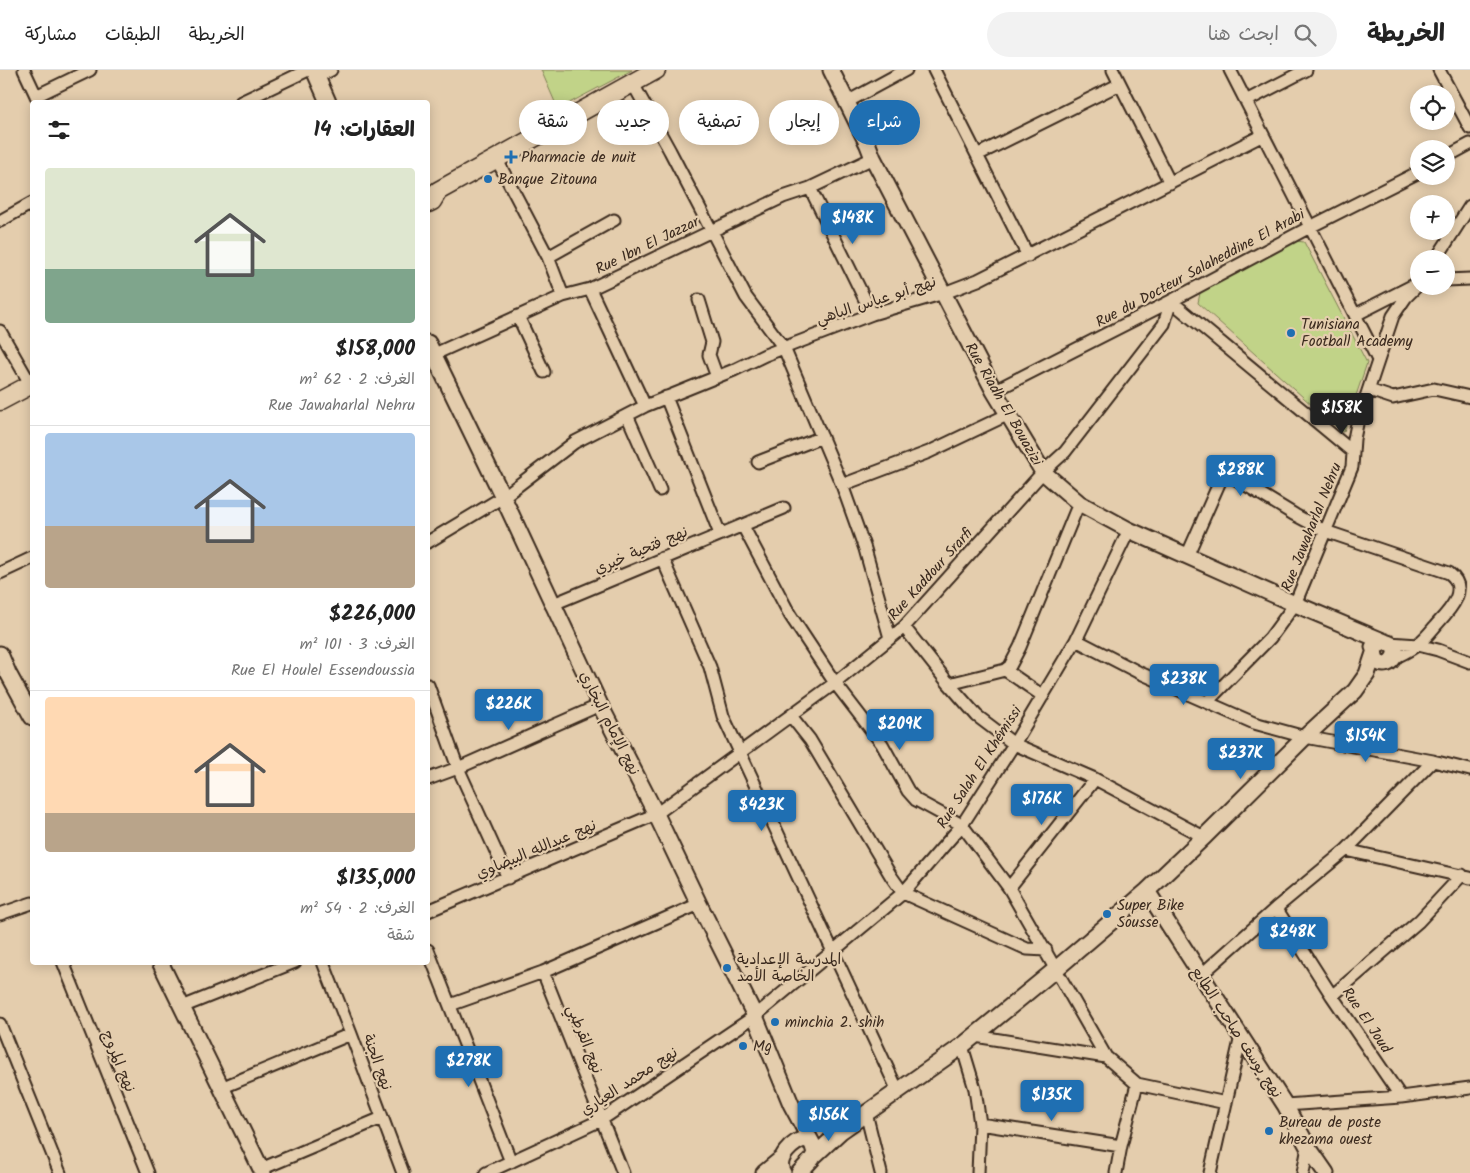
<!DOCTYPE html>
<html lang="ar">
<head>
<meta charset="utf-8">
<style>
	body { margin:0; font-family:Kalam,"Playpen Sans Arabic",sans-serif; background:#f2f2f2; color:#222; direction:rtl; height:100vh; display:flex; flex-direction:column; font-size:19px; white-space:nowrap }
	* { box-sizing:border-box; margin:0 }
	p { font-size:16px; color:#767676 }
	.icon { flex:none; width:28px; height:28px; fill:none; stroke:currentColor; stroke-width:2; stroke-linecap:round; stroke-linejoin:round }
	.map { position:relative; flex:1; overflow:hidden; direction:ltr }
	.sheet { position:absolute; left:30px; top:30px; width:400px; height:865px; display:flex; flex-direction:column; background:#fff; border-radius:5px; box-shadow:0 2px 12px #0003; direction:rtl }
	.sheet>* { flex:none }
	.banner { position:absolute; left:445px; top:30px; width:475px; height:45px; direction:rtl; display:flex; gap:10px }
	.fabs { position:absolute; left:1410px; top:15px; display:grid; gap:10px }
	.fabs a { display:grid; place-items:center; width:45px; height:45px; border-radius:50%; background:#fff; box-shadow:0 2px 12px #0003; font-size:25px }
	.price { position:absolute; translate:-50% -42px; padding:0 11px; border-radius:5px; background:#1f6fb2; color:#fff; font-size:16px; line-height:32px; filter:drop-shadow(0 1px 2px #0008) }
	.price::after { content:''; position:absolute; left:50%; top:30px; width:15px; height:11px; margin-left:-8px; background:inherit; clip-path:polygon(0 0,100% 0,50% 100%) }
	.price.on { background:#222; color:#fff }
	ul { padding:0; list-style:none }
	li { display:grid; align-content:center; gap:10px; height:265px; padding:0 15px }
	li+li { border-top:1px solid #e0e0e0 }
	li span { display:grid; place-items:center; height:155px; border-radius:5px; color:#555 }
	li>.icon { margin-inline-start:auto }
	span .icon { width:90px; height:90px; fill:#fffc; stroke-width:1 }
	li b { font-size:21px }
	h2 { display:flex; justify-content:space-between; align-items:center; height:60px; padding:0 15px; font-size:21px }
	.chip { padding:0 18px; border-radius:22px; background:#fff; box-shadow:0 2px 12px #0003; font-size:18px; line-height:45px }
	.chip.on { background:#1f6fb2; color:#fff }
	header { display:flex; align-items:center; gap:30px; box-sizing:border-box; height:70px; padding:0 25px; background:#fff; border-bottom:1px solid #e0e0e0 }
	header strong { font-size:24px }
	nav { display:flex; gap:28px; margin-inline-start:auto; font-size:18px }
	.search { width:350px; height:45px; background:#f2f2f2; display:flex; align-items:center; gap:12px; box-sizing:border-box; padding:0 18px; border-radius:28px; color:#767676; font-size:19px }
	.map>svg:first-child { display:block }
	.green { fill:#c1d388; stroke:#7e7e53 }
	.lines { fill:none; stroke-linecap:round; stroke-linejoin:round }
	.street-casing { stroke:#3b2a1e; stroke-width:15 }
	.secondary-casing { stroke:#3b2a1e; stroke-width:19 }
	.primary-casing { stroke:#3b2a1e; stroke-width:21 }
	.street { stroke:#e4cdad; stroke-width:11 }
	.secondary { stroke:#e4cdad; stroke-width:15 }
	.primary { stroke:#e4cdad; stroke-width:18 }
	.poi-dot { fill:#1f6fb2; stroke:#e4cdad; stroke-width:2 }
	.labels { text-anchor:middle; stroke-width:4.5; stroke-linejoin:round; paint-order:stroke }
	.poi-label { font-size:15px; fill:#3b2a1e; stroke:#e4cdad; text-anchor:start }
	.street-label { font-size:15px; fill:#3b2a1e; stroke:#e4cdad }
</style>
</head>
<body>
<header>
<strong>الخريطة</strong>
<div class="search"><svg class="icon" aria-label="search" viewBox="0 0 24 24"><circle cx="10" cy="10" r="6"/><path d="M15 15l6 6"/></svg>ابحث هنا</div>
<nav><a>الخريطة</a><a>الطبقات</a><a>مشاركة</a></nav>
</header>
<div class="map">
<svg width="1470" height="1103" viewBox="0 0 1470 1103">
	<rect width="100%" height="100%" fill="#e4cdad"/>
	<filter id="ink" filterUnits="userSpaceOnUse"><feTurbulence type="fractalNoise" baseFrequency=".02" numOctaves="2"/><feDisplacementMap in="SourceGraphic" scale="10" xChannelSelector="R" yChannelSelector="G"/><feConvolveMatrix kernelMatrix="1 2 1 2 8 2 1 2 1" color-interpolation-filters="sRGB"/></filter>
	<g filter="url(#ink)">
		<!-- green -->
		<path class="green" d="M541 0H632L558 39Z
			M1296 171 1304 172 1367 293 1344 361 1342 362 1198 233 1200 223 1206 216Z"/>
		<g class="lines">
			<!-- street casing -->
			<g class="street-casing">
				<path id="street" d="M24 0 39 32
					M934 0 1028 186
					M1113 0 1170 113
					M1230 0 1378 290
					M1439 0 1470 58
					M317 7 331 0
					M632 12 670 81 746 227 784 278 842 415 865 479 890 568
					M36 26 90 0
					M1246 31 1306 0
					M241 32 308 0
					M847 32 906 0
					M977 85 1120 14
					M1446 87 1470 74
					M496 88 548 187 563 226
					M810 118 872 244
					M0 151 32 133
					M548 187 614 150
					M1436 189 1470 136
					M1446 210 1470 209
					M590 219 645 336
					M699 230 712 272 709 285 717 307
					M1355 245 1414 215
					M518 246 544 302
					M0 261 31 315
					M428 287 563 226 590 219 783 127 810 118 873 88
					M1369 320 1393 328 1434 319 1470 327
					M994 321 1171 231 1310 157 1419 102
					M666 327 720 464
					M627 345 660 420
					M758 392 822 367
					M842 415 929 382 1009 344
					M743 456 790 545 835 613 882 674 908 721 916 730 962 755 1009 818 1106 987
					M428 472 503 427 575 372 645 336 734 300 765 285 872 244 944 223 978 210 1263 65
					M1187 486 1221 409 1229 406 1236 409 1295 445 1325 461 1449 503C1470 519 1450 540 1437 554 1431 561 1425 569 1418 574 1411 580 1402 584 1394 588
					M662 488 710 597 723 646 898 1021
					M0 503 32 488
					M551 535 784 438
					M904 557 949 614 977 646 1014 674 1095 709 1204 767
					M1076 570 1138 602 1254 653 1305 667 1433 691 1470 700
					M1389 573 1418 575 1438 580 1470 592
					M1005 600 1043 626
					M949 614 1005 600 1010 596 1020 577 1079 433
					M428 615 458 698 508 808
					M1207 632 1270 568 1295 534 1352 397 1354 369 1357 354 1393 246 1406 227 1419 214
					M791 646 810 670 891 806 903 823 1027 879 1046 880
					M428 709 458 698 600 635
					M1346 780 1470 808
					M1009 818 1095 709
					M1276 838 1332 926 1401 1027
					M428 841 656 744 835 613 904 557 1043 402 1065 382 1164 254 1171 231 1353 382
					M0 844 32 833
					M428 880 511 1092
					M63 892 148 1103
					M323 892 351 964 403 1103
					M543 902 623 1103
					M1201 905 1276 838 1346 780 1433 691
					M1332 926 1419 851 1462 805
					M450 935 543 902 699 834
					M182 937 295 892
					M0 954 60 1103
					M975 966 1106 987 1137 1014 1226 1033
					M962 976 975 1019 980 1054 978 1103
					M221 1018 351 964
					M1285 1035 1401 1027 1470 1018
					M866 1043 881 1103
					M980 1054 1121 1076
					M261 1099 382 1048
					M486 1103 601 1050 755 946 903 823 962 755 1014 674 1076 570 1129 460
					M1116 1103 1121 1076 1137 1014
					M1210 1103 1241 966
					M1303 1103 1308 1077"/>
			</g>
			<!-- secondary casing -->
			<g class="secondary-casing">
				<path id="secondary" d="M314 0 328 32
					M831 0 868 75 873 88 994 321 1043 402 1079 433 1129 460 1295 534 1385 572
					M428 273 503 427 600 635 656 744 699 834 755 946 791 1034 812 1073
					M1373 577C1375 581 1374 585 1376 589 1386 605 1408 578 1385 572L1378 575
					M0 584 8 603 32 647
					M1147 821 1285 1035 1308 1077 1326 1103
					M160 892 263 1103
					M814 1086 841 1061 962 976 1056 899 1147 821 1204 767 1305 667 1355 621 1367 604 1374 583
					M764 1103 781 1089
					M783 1103C774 1090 793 1070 806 1069L812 1073 815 1083 812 1089 799 1103"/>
			</g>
			<!-- primary casing -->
			<g class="primary-casing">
				<path id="primary" d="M428 133 432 131 438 121 656 0
					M0 331 32 314"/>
			</g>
			<!-- street -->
			<use href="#street" class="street"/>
			<!-- secondary -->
			<use href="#secondary" class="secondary"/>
			<!-- primary -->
			<use href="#primary" class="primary"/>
		</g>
	</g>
	<!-- markers -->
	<g class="poi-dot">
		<path d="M508.5 79.5h5v5h5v5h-5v5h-5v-5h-5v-5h5z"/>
		<circle cx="488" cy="109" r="5"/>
		<circle cx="1291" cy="263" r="5"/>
		<circle cx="1107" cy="844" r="5"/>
		<circle cx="727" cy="898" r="5"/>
		<circle cx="775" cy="952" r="5"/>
		<circle cx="743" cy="976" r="5"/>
		<circle cx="1269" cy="1061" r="5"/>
	</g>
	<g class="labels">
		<!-- poi labels -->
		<g class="poi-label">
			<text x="521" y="92">Pharmacie de nuit</text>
			<text x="498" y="114">Banque Zitouna</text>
			<text x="1301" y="259">Tunisiana<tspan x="1301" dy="17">Football Academy</tspan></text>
			<text x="1117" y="840">Super Bike<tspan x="1117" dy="17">Sousse</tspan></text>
			<text x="737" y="894">المدرسة الإعدادية<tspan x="737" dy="17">الخاصة الأمد</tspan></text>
			<text x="785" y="957">minchia 2. shih</text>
			<text x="753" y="981">Mg</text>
			<text x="1279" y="1057">Bureau de poste<tspan x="1279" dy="17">khezama ouest</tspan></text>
		</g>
		<!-- street labels -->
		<g class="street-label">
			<text transform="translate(647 175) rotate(-26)" y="5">Rue Ibn El Jazzar</text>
			<text transform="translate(1200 198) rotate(-28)" y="5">Rue du Docteur Salaheddine El Arabi</text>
			<text transform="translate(876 230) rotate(-18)" y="5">نهج أبو عباس الباهي</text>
			<text transform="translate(1004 334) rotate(60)" y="5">Rue Riadh El Bouazizi</text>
			<text transform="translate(1311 457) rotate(-68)" y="5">Rue Jawaharlal Nehru</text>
			<text transform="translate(641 480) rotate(-23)" y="5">نهج فتحية خيري</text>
			<text transform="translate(930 504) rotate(-48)" y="5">Rue Kaddour Srarfi</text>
			<text transform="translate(610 653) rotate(63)" y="5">نهج الإمام البخاري</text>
			<text transform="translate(979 697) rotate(-57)" y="5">Rue Salah El Khémissi</text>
			<text transform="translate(536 779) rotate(-23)" y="5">نهج عبدالله البيضاوي</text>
			<text transform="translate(1367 950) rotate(56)" y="5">Rue El Joud</text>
			<text transform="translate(1237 962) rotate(57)" y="5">نهج يوسف صاحب الطابع</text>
			<text transform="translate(585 969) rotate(68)" y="5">نهج القرطبي</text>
			<text transform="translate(119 991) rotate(68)" y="5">نهج المروج</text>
			<text transform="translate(378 992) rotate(70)" y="5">نهج الجنة</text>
			<text transform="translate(629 1011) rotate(-33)" y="5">نهج محمد العياري</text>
		</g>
	</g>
</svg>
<div class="fabs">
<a><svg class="icon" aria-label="locate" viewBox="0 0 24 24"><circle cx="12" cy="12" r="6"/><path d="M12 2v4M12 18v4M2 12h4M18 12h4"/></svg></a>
<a><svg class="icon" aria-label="layers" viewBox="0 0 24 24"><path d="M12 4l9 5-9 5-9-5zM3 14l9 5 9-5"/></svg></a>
<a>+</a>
<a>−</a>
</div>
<b class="price" style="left:853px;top:175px">$148K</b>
<b class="price on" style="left:1342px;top:365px">$158K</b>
<b class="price" style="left:1241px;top:427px">$288K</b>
<b class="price" style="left:1184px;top:636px">$238K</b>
<b class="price" style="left:509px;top:661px">$226K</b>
<b class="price" style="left:900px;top:681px">$209K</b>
<b class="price" style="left:1366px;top:693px">$154K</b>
<b class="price" style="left:1241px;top:710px">$237K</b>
<b class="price" style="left:1042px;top:756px">$176K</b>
<b class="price" style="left:762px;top:762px">$423K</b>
<b class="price" style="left:1293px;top:889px">$248K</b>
<b class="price" style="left:469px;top:1018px">$278K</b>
<b class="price" style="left:1052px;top:1052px">$135K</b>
<b class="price" style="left:829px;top:1072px">$156K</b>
<div class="banner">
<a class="chip on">شراء</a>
<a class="chip">إيجار</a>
<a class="chip">تصفية</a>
<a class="chip">جديد</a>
<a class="chip">شقة</a>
</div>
<section class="sheet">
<h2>العقارات: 14<svg class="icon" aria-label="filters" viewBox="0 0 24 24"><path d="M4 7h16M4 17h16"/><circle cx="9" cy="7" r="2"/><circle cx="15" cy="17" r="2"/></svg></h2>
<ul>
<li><span style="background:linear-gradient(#dfe7d0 65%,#7fa58c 0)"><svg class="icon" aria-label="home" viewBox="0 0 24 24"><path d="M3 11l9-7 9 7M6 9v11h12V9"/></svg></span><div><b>$158,000</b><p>الغرف: 2 · 62 m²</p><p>Rue Jawaharlal Nehru</p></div></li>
<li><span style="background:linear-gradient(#a9c7e8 60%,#b9a48a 0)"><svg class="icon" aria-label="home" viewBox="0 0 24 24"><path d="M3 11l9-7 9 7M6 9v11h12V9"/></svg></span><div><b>$226,000</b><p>الغرف: 3 · 101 m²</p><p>Rue El Houlel Essendoussia</p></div></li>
<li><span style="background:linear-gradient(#ffd9b3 75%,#b9a48a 0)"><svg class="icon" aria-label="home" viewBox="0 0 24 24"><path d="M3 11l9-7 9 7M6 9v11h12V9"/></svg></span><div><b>$135,000</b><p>الغرف: 2 · 54 m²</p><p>شقة</p></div></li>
</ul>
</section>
</div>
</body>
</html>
